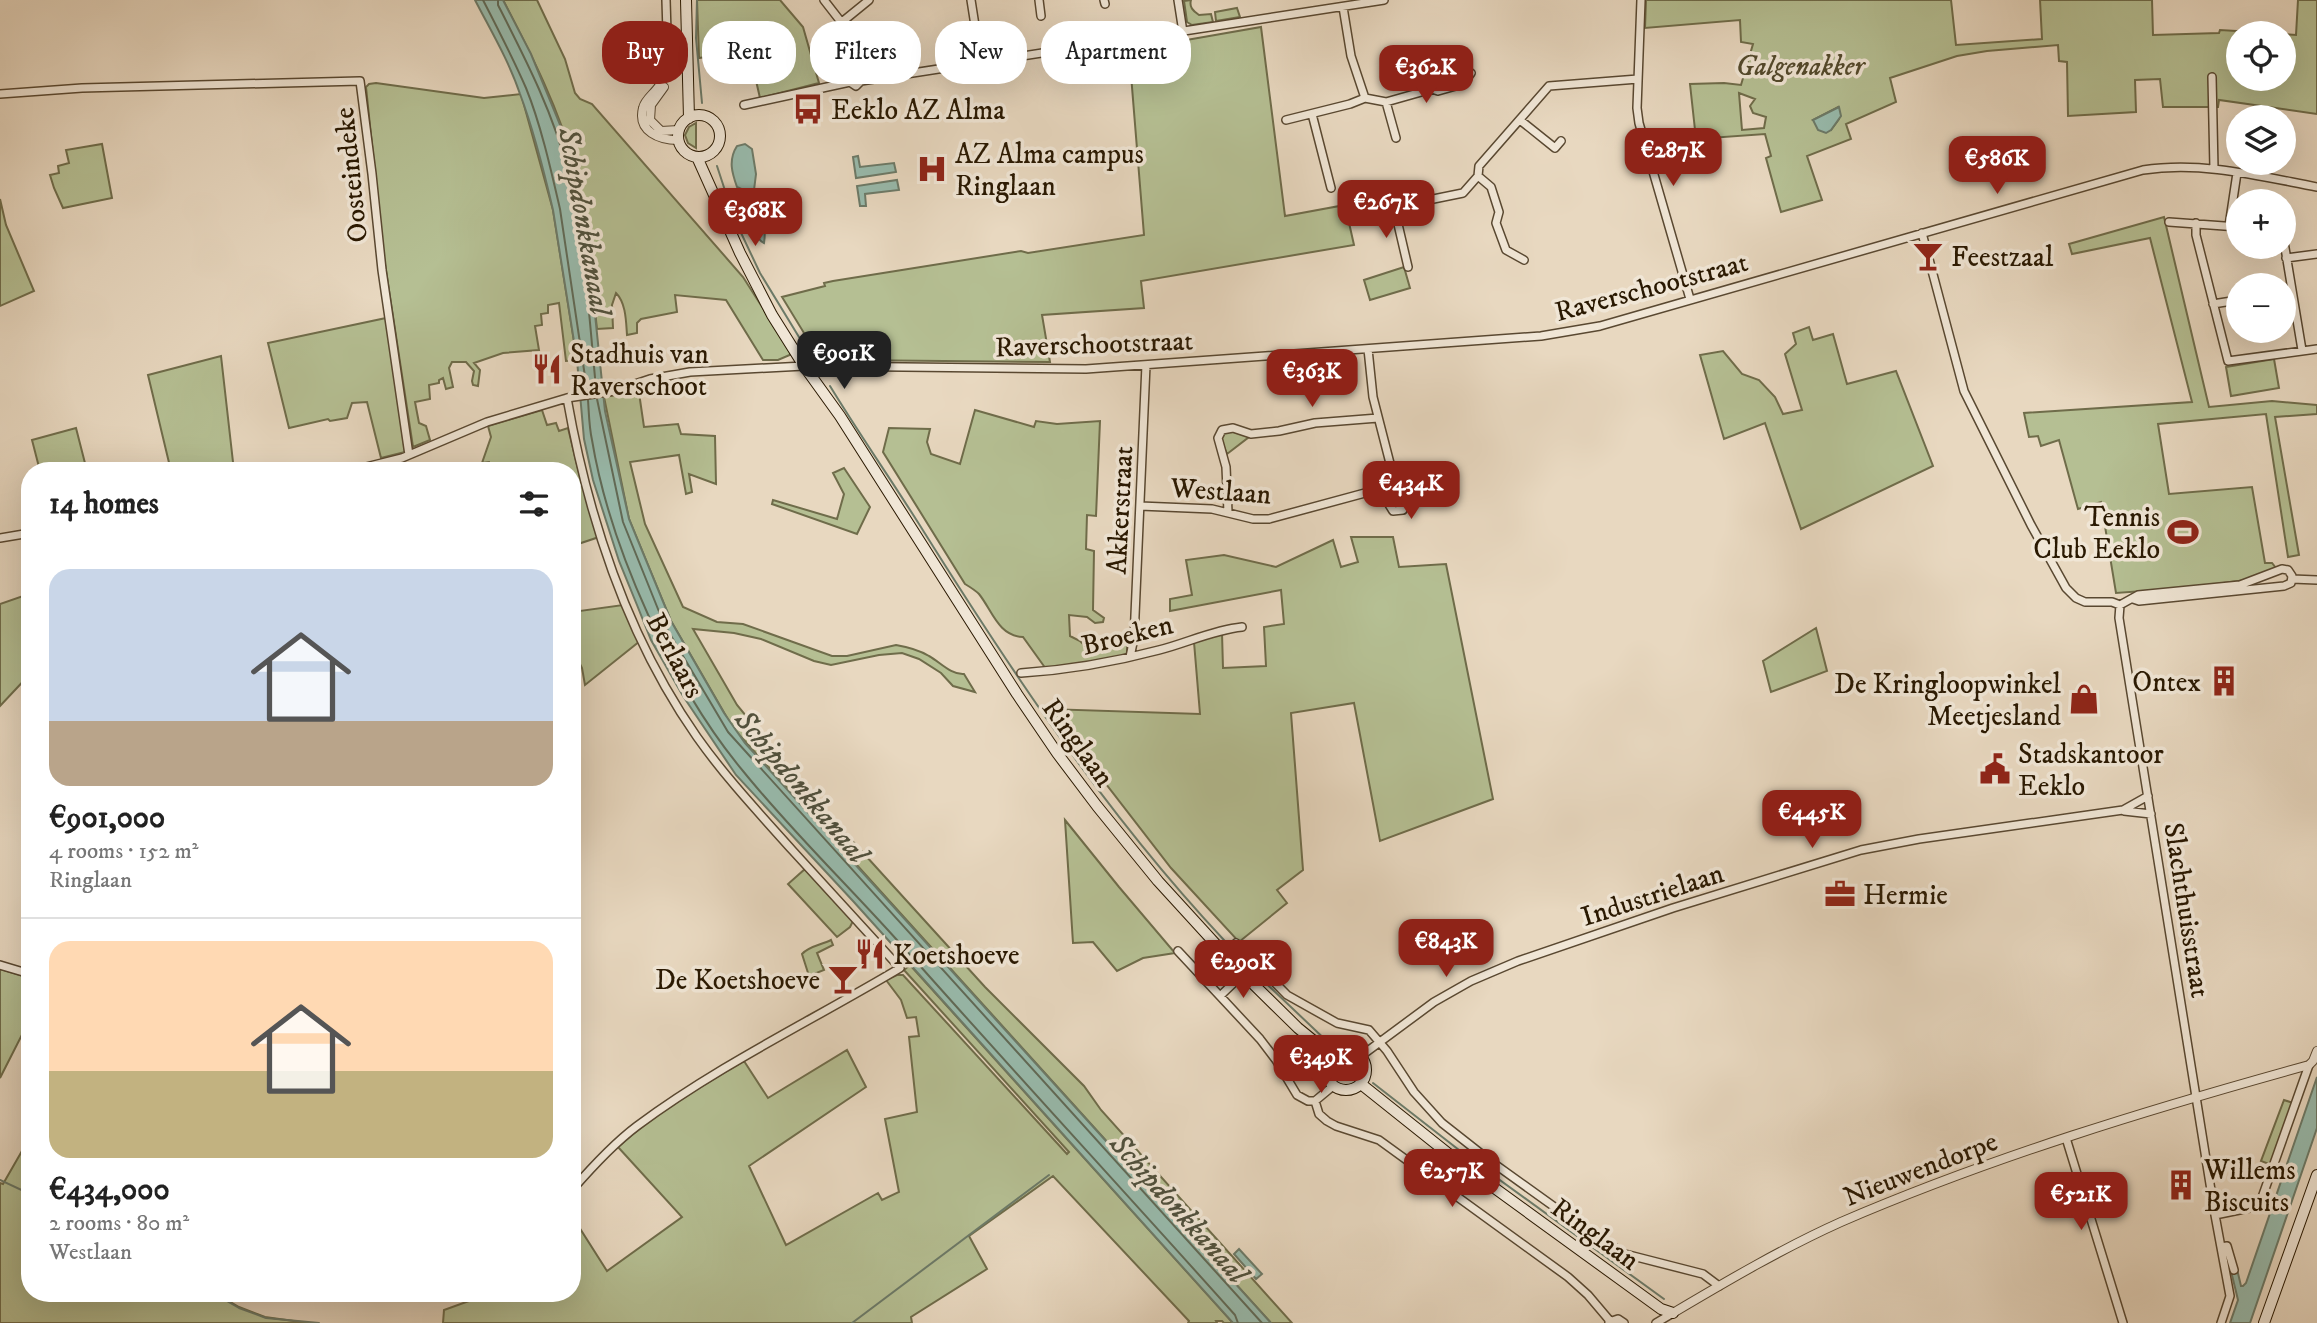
<!DOCTYPE html>
<html lang="en">
<head>
<meta charset="utf-8">
<style>
	body { margin:0; font-family:"IM FELL DW Pica",serif; background:#f2f2f2; color:#222; height:100vh; display:flex; flex-direction:column; font-size:26px; white-space:nowrap }
	* { box-sizing:border-box; margin:0 }
	p { font-size:23px; color:#767676 }
	.icon { flex:none; width:38px; height:38px; fill:none; stroke:currentColor; stroke-width:2; stroke-linecap:round; stroke-linejoin:round }
	.map { position:relative; flex:1; overflow:hidden }
	.details { position:absolute; left:21px; top:462px; width:560px; height:840px; display:flex; flex-direction:column; background:#fff; border-radius:28px; box-shadow:0 7px 28px #0002 }
	.details>* { flex:none }
	.hud { position:absolute; left:602px; top:21px; width:665px; height:63px; display:flex; gap:14px }
	.tools { position:absolute; left:2226px; top:21px; display:grid; gap:14px }
	.tools a { display:grid; place-items:center; width:70px; height:70px; border-radius:50%; background:#fff; box-shadow:0 7px 28px #0002; font-size:35px }
	.price { position:absolute; translate:-50% -60px; padding:0 16px; border-radius:14px; background:#8f2418; color:#fff; font-size:23px; line-height:46px; filter:drop-shadow(0 2px 4px #0008) }
	.price::after { content:''; position:absolute; left:50%; top:42px; width:21px; height:16px; margin-left:-10px; background:inherit; clip-path:polygon(0 0,100% 0,50% 100%) }
	.price.on { background:#222; color:#fff }
	ul { padding:0; list-style:none }
	li { display:grid; align-content:center; gap:14px; height:371px; padding:0 28px }
	li+li { border-top:2px solid #e0e0e0 }
	li span { display:grid; place-items:center; height:217px; border-radius:21px; color:#555 }
	li>.icon { margin-inline-start:auto }
	span .icon { width:126px; height:126px; fill:#fffc; stroke-width:1 }
	li b { font-size:30px }
	h2 { display:flex; justify-content:space-between; align-items:center; height:84px; padding:0 28px; font-size:30px }
	.tag { padding:0 24px; border-radius:28px; background:#fff; box-shadow:0 7px 28px #0002; font-size:24px; line-height:63px }
	.tag.on { background:#8f2418; color:#fff }
	.map>svg:first-child { display:block }
	.green { fill:#b5bf93; stroke:#6f6c4a; stroke-width:2; fill-rule:evenodd }
	.water { fill:#98bbad; stroke:#6c7a68; stroke-width:2 }
	.lines { fill:none; stroke-linecap:round; stroke-linejoin:round }
	.shore { stroke:#606a57; stroke-width:2 }
	.stream { stroke:#6c7a68; stroke-width:2 }
	.minor-casing { stroke:#594831; stroke-width:10 }
	.tertiary-casing { stroke:#594831; stroke-width:10 }
	.secondary-casing { stroke:#291801; stroke-width:12 }
	.minor { stroke:#f0e6d6; stroke-width:7 }
	.tertiary { stroke:#f0e6d6; stroke-width:8 }
	.secondary { stroke:#f0e6d6; stroke-width:10 }
	.labels { text-anchor:middle; stroke-width:7; stroke-linejoin:round; paint-order:stroke }
	.park-label { font-size:28px; font-style:italic; fill:#534a2d; stroke:#f0e6d6 }
	.poi-label { font-size:28px; fill:#291801; stroke:#f0e6d6; text-anchor:start }
	.street-label { font-size:28px; fill:#291801; stroke:#f0e6d6 }
	.water-label { font-size:30px; font-style:italic; fill:#50513d; stroke:#f0e6d6 }
</style>
</head>
<body>
<div class="map">
<svg width="2317" height="1323" viewBox="0 0 2317 1323">
	<rect width="100%" height="100%" fill="#e8d8c0"/>
	<filter id="stains"><feTurbulence type="fractalNoise" baseFrequency=".00286" numOctaves="4"/><feColorMatrix values="0 0 0 0 .2 0 0 0 0 .09 0 0 0 0 .02 0 0 0 .5 -.17"/></filter>
	<radialGradient id="worn" r=".72"><stop offset=".6" stop-color="#630" stop-opacity="0"/><stop offset="1" stop-color="#630" stop-opacity=".3"/></radialGradient>
	<!-- green -->
	<path class="green" d="M503 0H537L565 59 575 93 580 99 592 104 743 277 792 354 778 360H763L726 300 675 295 677 312 641 319 637 323V333L627 335C626 321 626 303 616 293L612 305 613 328 597 329C591 276 588 221 575 169 560 110 531 54 503 0Z
		M697 0H780L803 27 819 83 760 98 749 50 699 58Z
		M1191 0C1189 7 1193 11 1199 15L1211 14 1213 22 1192 25 1187 22 1184 1Z
		M1646 0H1951L1956 45 2042 39 2040 0H2152L2153 35 2219 33 2220 30 2271 33H2238V79H2284V34L2296 35 2298 0H2317V114L2219 100 2218 107H2163L2160 79 2135 80 2136 112 2068 116 2067 62 2059 61 2058 45 1987 51 1957 56 1890 78 1896 102 1846 124 1851 139 1807 156 1822 200 1781 212 1766 158 1771 156 1765 134 1696 139 1690 84 1724 83 1741 85 1753 44 1741 42 1740 20 1645 28ZM1739 93 1755 99 1750 106 1753 113 1766 117 1764 128 1742 130ZM1838 107 1839 119 1831 130 1813 120Z
		M1237 8 1240 17 1216 21 1215 12Z
		M1261 27 1285 216 1345 205 1354 245 1141 281 1144 308 1042 315 1050 362 844 360 827 359 818 356 782 297 825 286 824 283 833 281 1021 251 1028 253 1144 235 1129 50Z
		M376 83 484 98 521 94 553 210 577 360 566 361 559 303 548 305V313L541 314 542 325 535 326 539 350 503 353 474 363 480 370 478 386 473 385 472 381 474 371 466 362H452L449 368 453 387 446 389 443 378 439 380V383L429 385 430 399 415 402 419 423 426 426 430 440 413 447 383 251 366 87 369 84Z
		M696 123V148L688 143 685 135 689 127Z
		M102 144 112 198 63 208 54 188 50 175 59 173 58 166 69 163 66 150Z
		M0 199 6 225 34 291 0 306Z
		M2164 217 2209 407 2272 401 2317 405V414L2275 417 2299 555 2288 557 2266 414 2158 424 2169 494 2252 487 2265 563H2272L2276 568 2246 580 2185 588 2116 593 2101 502 2078 509 2059 440 2041 446 2038 436 2029 437 2024 413 2192 402 2150 238 2072 254 2069 244Z
		M1404 267 1410 288 1370 300 1364 280Z
		M386 318 405 452 381 458 367 402 352 403 347 418 330 421 328 419 289 428 268 343Z
		M1809 327 1813 340 1833 334 1847 384 1896 371 1933 466 1801 529 1765 423 1724 439 1700 355 1723 351 1742 374 1759 380 1775 397 1783 414 1802 410 1785 354 1796 344 1793 333Z
		M221 356 234 471H171L148 375Z
		M2274 359 2279 388 2231 396 2226 367Z
		M638 386 644 427 678 424 681 434 715 436 716 484 689 474 692 492 686 494 679 455 630 462 645 524 683 607 717 622 743 624 832 656H847L896 645C908 647 919 650 929 656 940 662 951 675 964 674L975 692 953 686 941 673 919 659 902 653 879 655 831 665 814 661 761 639 734 633 693 629 737 705 816 801 985 987 1084 1086 1101 1110 1292 1323H1271L733 728 671 621 629 519 604 397 616 395Z
		M542 410 547 425 556 423 559 431 568 428 581 481 599 537 572 546V471H503L502 468 492 471 489 462 482 463 491 437 488 426Z
		M975 410 1034 427 1036 421 1057 424 1100 421 1096 516 1087 515 1086 549 1094 551 1093 610 1104 618 1103 622 1095 623 1087 617 1069 615 1070 636 1080 641 1090 651C1101 644 1115 645 1127 640V653L1124 656 1046 669 1023 637C998 636 992 610 979 594 975 590 970 587 965 584L883 452 889 428 930 429 927 442 931 454 960 464Z
		M76 428 87 471H40L32 440Z
		M1235 429 1249 437 1227 454 1220 438 1221 433Z
		M844 468 870 507 857 534 772 504 773 500 837 519 844 494 833 473Z
		M1351 537H1393L1399 567 1446 564 1493 799 1380 841 1354 703 1291 713 1303 870 1277 890 1287 903 1239 942 1171 868 1048 709 1200 714 1194 642 1222 633 1223 668 1266 666 1264 627 1284 624 1281 590 1170 611V599L1192 595 1186 560 1224 555 1276 567 1333 540 1341 567 1358 562Z
		M23 596 27 614 30 613V674L0 706V604Z
		M623 605 640 641 585 685 582 668 572 648V612Z
		M1816 628 1827 671 1771 692 1763 661Z
		M1065 820 1119 887 1175 953 1143 958 1117 971 1093 942 1073 943Z
		M805 869 853 921 850 927 837 937 788 884Z
		M831 940 833 945 817 953 824 970 809 976 802 954C809 946 821 945 831 940Z
		M910 965 1233 1323H1224L1222 1321H1216L1217 1323H1188L1189 1321 1053 1176 969 1236 987 1269 911 1317 912 1323H443L444 1310 491 1293H572V1216L607 1271 682 1217 618 1147C656 1113 700 1087 744 1061L768 1098 847 1050 866 1087 749 1166 786 1245 878 1193 882 1200 899 1192 885 1119 917 1112 909 1037 919 1036 916 1017 907 1018 901 1000 886 980 897 975H903L1067 1154 1069 1152 904 970Z
		M0 969 30 978V1019L0 1078Z
		M2284 1100 2296 1104 2274 1166 2261 1161Z
		M30 1137V1293H215L239 1307 265 1317 308 1323H0V1183L3 1184Z
		M2215 1188 2241 1203V1207L2223 1210 2219 1208Z"/>
	<!-- water -->
	<path class="water" d="M475 0H503L531 54 561 127 575 169 586 227 605 411 629 519 671 621 724 713 745 743 1271 1323H1233L853 901 736 775 683 696 651 640 637 605 619 561 593 480 584 439 577 360 553 210C544 171 534 131 520 94 509 61 491 31 475 0Z
		M1839 107 1841 116 1831 130 1826 133 1818 130 1813 120Z
		M745 144 752 149 756 174 754 190 748 192 737 187C732 173 728 160 737 146Z
		M858 156 860 167 894 163 896 172 856 178 853 157Z
		M897 180 899 190 865 194 866 206H860L857 186Z
		M749 201H756C764 210 766 231 764 243 754 238 748 218 746 206Z
		M2317 1077V1128L2250 1323H2230L2238 1300 2231 1271 2237 1269 2241 1286H2243L2246 1283Z
		M1239 1249 1262 1274 1256 1279 1234 1254Z"/>
	<g class="lines">
		<!-- shore -->
		<path class="shore" d="M483 0C498 29 513 58 526 88 541 125 551 170 560 209L587 390
			M498 0V5C525 58 554 114 568 172 585 243 589 316 596 388
			M597 399 623 522 664 624 728 732 1262 1323
			M588 400C589 413 589 427 592 440 610 548 673 687 743 771 793 833 852 889 905 949 1014 1072 1126 1193 1235 1315L1238 1323"/>
		<!-- stream -->
		<path class="stream" d="M697 0 696 38 702 103
			M717 166 734 218 760 273 802 342
			M830 386C858 432 890 478 919 524 1016 679 1117 831 1245 962
			M1253 971 1332 1046
			M1373 1083 1468 1157 1664 1299
			M0 1180 30 1194
			M213 1293 239 1308 266 1318 319 1323
			M852 1323 1049 1175"/>
		<!-- minor casing -->
		<g class="minor-casing">
			<path id="minor" d="M666 0 668 65
				M824 0 845 27 855 74
				M971 0 979 51 971 64
				M1039 0 1041 16
				M1104 0 1105 4
				M1178 0 1183 32
				M1641 0 1637 108 1639 123 1690 299
				M842 22 869 0
				M2212 77 2214 169
				M0 94 82 88 360 81 372 174 382 270 409 455
				M1365 98 1386 102 1432 89 1438 91 1463 84 1471 73
				M1386 102 1396 138
				M744 105 850 82 856 86 861 81 1384 0
				M1312 114 1331 188
				M1286 120 1350 104 1365 98 1351 56 1343 7
				M1520 120 1555 148 1561 141
				M1478 176 1491 187 1499 212 1496 223 1506 250 1524 260
				M2169 222 2238 227
				M2196 223V235L2228 361 2317 349
				M2229 226 2237 173
				M1922 233 1964 391 2031 525 2066 588 2076 598 2085 602H2112L2120 605
				M2284 242 2302 350
				M2286 258 2317 254
				M1408 267 1394 207 1463 193 1478 176 1479 166 1549 86 1638 79
				M2213 304 2238 300
				M812 366 1086 369 1541 336 1600 326 2143 170C2202 161 2259 176 2317 187
				M567 398C588 517 627 637 697 737 726 778 760 814 793 851 829 890 864 929 900 968 813 1020 719 1065 637 1126 613 1144 592 1167 572 1190
				M350 471 402 458 487 422 567 398 614 391 650 379 690 372 804 366
				M1380 490 1393 511 1403 510 1405 502 1396 485 1392 482
				M1140 506 1212 509 1253 519H1269L1387 487 1392 482 1393 475 1373 397 1368 349
				M1228 512 1226 467 1218 438 1222 430 1233 428 1251 434 1279 431 1315 423 1378 418
				M0 538 30 533
				M2292 579 2317 580
				M2120 605 2119 618 2215 1215 2230 1296 2221 1323
				M2120 605 2138 595 2240 585 2282 569 2288 570 2292 576 2291 583 2284 586 2139 601 2133 599
				M1130 657 1134 638 1146 365
				M1021 673C1068 670 1114 662 1159 650 1187 643 1213 630 1242 627
				M2124 811 2151 814
				M1236 943 1287 995 1337 1023 1369 1030 1387 1051 1414 1092 1442 1123 1489 1160 1588 1231 1625 1254 1703 1274 1719 1286
				M1178 951 1260 1039 1276 1060 1297 1095 1308 1101H1315L1333 1086
				M0 965 30 974
				M1220 996 1243 974
				M1361 1056 1434 1002 1471 981 1518 961 1673 908 1861 850 1919 839 2123 810 2148 796
				M1315 1101 1319 1114 1327 1121 1336 1126 1379 1140 1568 1277 1588 1295 1610 1321
				M2066 1138 2123 1323
				M2215 1215 2259 1206 2309 1065
				M2221 1247 2227 1246 2234 1270
				M1609 1322 1618 1319 1624 1323
				M1656 1323 1673 1313"/>
		</g>
		<!-- tertiary casing -->
		<g class="tertiary-casing">
			<path id="tertiary" d="M668 65C665 72 663 79 659 86 654 94 645 99 643 108 637 132 660 140 678 140
				M664 87 651 105 650 120 661 131 679 130
				M1673 1313C1727 1281 1783 1248 1841 1222 1992 1157 2150 1109 2309 1065L2313 1061 2317 1051"/>
		</g>
		<!-- secondary casing -->
		<g class="secondary-casing">
			<path id="secondary" d="M686 0 689 118
				M678 136a21 21 0 1 1 42 0a21 21 0 1 1-42 0Z
				M697 157 740 253 772 315 804 366 840 416 1017 694 1057 753 1097 806 1158 881 1243 974 1298 1028 1331 1055
				M1326 1070a20 20 0 1 1 40 0a20 20 0 1 1-40 0Z
				M1361 1084 1460 1163 1661 1309 1673 1313
				M2264 1323 2317 1175"/>
		</g>
		<!-- minor -->
		<use href="#minor" class="minor"/>
		<!-- tertiary -->
		<use href="#tertiary" class="tertiary"/>
		<!-- secondary -->
		<use href="#secondary" class="secondary"/>
	</g>
	<!-- icons -->
	<defs>
		<g id="bus-bare" transform="scale(2.415)"><path d="M-5-6H5V4H4V6H2V4H-2V6H-4V4H-5ZM-3.5-4V0h7V-4ZM-3.5 1.2v1.5H-2V1.2ZM2 1.2v1.5H3.5V1.2Z" fill="#8f2418" stroke="#f0e6d6" stroke-width="2.5" paint-order="stroke"/></g>
		<g id="hospital-bare" transform="scale(2.415)"><path d="M-5-5h3v3.5h4V-5h3V5h-3V1.5h-4V5h-3Z" fill="#8f2418" stroke="#f0e6d6" stroke-width="2.5" paint-order="stroke"/></g>
		<g id="bar-bare" transform="scale(2.415)"><path d="M-6-5H6L.8 .8V4.5H3.5V6h-7V4.5H-.8V.8Z" fill="#8f2418" stroke="#f0e6d6" stroke-width="2.5" paint-order="stroke"/></g>
		<g id="restaurant-bare" transform="scale(2.415)"><path d="M-5-6h1v4h1v-4h1v4h1v-4h1v5L-1.5 .5V6h-2V.5L-5-1ZM5-6V6H3V1.5H1.5Q1.5-4 5-6Z" fill="#8f2418" stroke="#f0e6d6" stroke-width="2.5" paint-order="stroke"/></g>
		<g id="stadium-bare" transform="scale(2.415)"><path d="M0-5a6.5 5 0 1 0 0 10a6.5 5 0 1 0 0-10ZM-3.5-1.8h7v3.6h-7Z" fill="#8f2418" stroke="#f0e6d6" stroke-width="2.5" paint-order="stroke"/></g>
		<g id="building-bare" transform="scale(2.415)"><path d="M-4-6H4V6H1V3H-1V6H-4ZM-2.5-4.3h1.7v1.8h-1.7ZM.8-4.3h1.7v1.8H.8ZM-2.5-1h1.7V.8h-1.7ZM.8-1h1.7V.8H.8Z" fill="#8f2418" stroke="#f0e6d6" stroke-width="2.5" paint-order="stroke"/></g>
		<g id="shop-bare" transform="scale(2.415)"><path d="M-5-2.5h2.3a2.7 3.5 0 0 1 5.4 0H5L5.5 6h-11ZM-1.5-2.5h3a1.5 2.3 0 0 0-3 0Z" fill="#8f2418" stroke="#f0e6d6" stroke-width="2.5" paint-order="stroke"/></g>
		<g id="civic-bare" transform="scale(2.415)"><path d="M-.6-6.5H3V-4.5H.6V-3L4-1V1h2V6H-6V1h2V-1L-.6-3ZM-1.2 2.5V6h2.4V2.5Z" fill="#8f2418" stroke="#f0e6d6" stroke-width="2.5" paint-order="stroke"/></g>
		<g id="office-bare" transform="scale(2.415)"><path d="M-6-3h4V-5.5h4V-3h4V5H-6ZM-1-4.5V-3h2v-1.5ZM-6 0V1H6V0Z" fill="#8f2418" stroke="#f0e6d6" stroke-width="2.5" paint-order="stroke"/></g>
	</defs>
	<g fill-rule="evenodd">
		<use href="#bus-bare" x="808" y="109"/>
		<use href="#hospital-bare" x="932" y="169"/>
		<use href="#bar-bare" x="1928" y="256"/>
		<use href="#restaurant-bare" x="547" y="369"/>
		<use href="#stadium-bare" x="2183" y="532"/>
		<use href="#building-bare" x="2224" y="681"/>
		<use href="#shop-bare" x="2084" y="699"/>
		<use href="#civic-bare" x="1995" y="769"/>
		<use href="#office-bare" x="1840" y="894"/>
		<use href="#restaurant-bare" x="870" y="954"/>
		<use href="#bar-bare" x="843" y="979"/>
		<use href="#building-bare" x="2181" y="1185"/>
	</g>
	<g class="labels">
		<!-- park labels -->
		<g class="park-label">
			<text x="1800" y="75">Galgenakker</text>
		</g>
		<!-- poi labels -->
		<g class="poi-label">
			<text x="831" y="119">Eeklo AZ Alma</text>
			<text x="955" y="163">AZ Alma campus<tspan x="955" dy="32">Ringlaan</tspan></text>
			<text x="1951" y="266">Feestzaal</text>
			<text x="570" y="363">Stadhuis van<tspan x="570" dy="32">Raverschoot</tspan></text>
			<text x="2160" y="526" text-anchor="end">Tennis<tspan x="2160" dy="32">Club Eeklo</tspan></text>
			<text x="2201" y="691" text-anchor="end">Ontex</text>
			<text x="2061" y="693" text-anchor="end">De Kringloopwinkel<tspan x="2061" dy="32">Meetjesland</tspan></text>
			<text x="2018" y="763">Stadskantoor<tspan x="2018" dy="32">Eeklo</tspan></text>
			<text x="1863" y="904">Hermie</text>
			<text x="893" y="964">Koetshoeve</text>
			<text x="820" y="989" text-anchor="end">De Koetshoeve</text>
			<text x="2204" y="1179">Willems<tspan x="2204" dy="32">Biscuits</tspan></text>
		</g>
		<!-- street labels -->
		<g class="street-label">
			<text transform="translate(350 175) rotate(-96)" y="10">Oosteindeke</text>
			<text transform="translate(1651 286) rotate(-15)" y="10">Raverschootstraat</text>
			<text transform="translate(1094 343) rotate(-2)" y="10">Raverschootstraat</text>
			<text transform="translate(1221 490) rotate(4)" y="10">Westlaan</text>
			<text transform="translate(1119 510) rotate(-87)" y="10">Akkerstraat</text>
			<text transform="translate(1127 634) rotate(-14)" y="10">Broeken</text>
			<text transform="translate(676 655) rotate(62)" y="10">Berlaars</text>
			<text transform="translate(1079 742) rotate(54)" y="10">Ringlaan</text>
			<text transform="translate(1652 894) rotate(-18)" y="10">Industrielaan</text>
			<text transform="translate(2188 910) rotate(81)" y="10">Slachthuisstraat</text>
			<text transform="translate(1920 1168) rotate(-21)" y="10">Nieuwendorpe</text>
			<text transform="translate(1596 1233) rotate(36)" y="10">Ringlaan</text>
		</g>
		<!-- water labels -->
		<g class="water-label">
			<text transform="translate(585 221) rotate(80)" y="10">Schipdonkkanaal</text>
			<text transform="translate(802 786) rotate(50)" y="10">Schipdonkkanaal</text>
			<text transform="translate(1179 1208) rotate(48)" y="10">Schipdonkkanaal</text>
		</g>
	</g>
	<rect width="100%" height="100%" filter="url(#stains)"/>
	<rect width="100%" height="100%" fill="url(#worn)"/>
</svg>
<div class="tools">
<a><svg class="icon" aria-label="locate" viewBox="0 0 24 24"><circle cx="12" cy="12" r="6"/><path d="M12 2v4M12 18v4M2 12h4M18 12h4"/></svg></a>
<a><svg class="icon" aria-label="layers" viewBox="0 0 24 24"><path d="M12 4l9 5-9 5-9-5zM3 14l9 5 9-5"/></svg></a>
<a>+</a>
<a>−</a>
</div>
<b class="price" style="left:1426px;top:105px">€362K</b>
<b class="price" style="left:1673px;top:188px">€287K</b>
<b class="price" style="left:1997px;top:196px">€586K</b>
<b class="price" style="left:1386px;top:240px">€267K</b>
<b class="price" style="left:755px;top:248px">€368K</b>
<b class="price on" style="left:844px;top:391px">€901K</b>
<b class="price" style="left:1312px;top:409px">€363K</b>
<b class="price" style="left:1411px;top:521px">€434K</b>
<b class="price" style="left:1812px;top:850px">€445K</b>
<b class="price" style="left:1446px;top:979px">€843K</b>
<b class="price" style="left:1243px;top:1000px">€290K</b>
<b class="price" style="left:1321px;top:1095px">€349K</b>
<b class="price" style="left:1452px;top:1209px">€257K</b>
<b class="price" style="left:2081px;top:1232px">€521K</b>
<div class="hud">
<a class="tag on">Buy</a>
<a class="tag">Rent</a>
<a class="tag">Filters</a>
<a class="tag">New</a>
<a class="tag">Apartment</a>
</div>
<section class="details">
<h2>14 homes<svg class="icon" aria-label="filters" viewBox="0 0 24 24"><path d="M4 7h16M4 17h16"/><circle cx="9" cy="7" r="2"/><circle cx="15" cy="17" r="2"/></svg></h2>
<ul>
<li><span style="background:linear-gradient(#c9d6e8 70%,#b9a48a 0)"><svg class="icon" aria-label="home" viewBox="0 0 24 24"><path d="M3 11l9-7 9 7M6 9v11h12V9"/></svg></span><div><b>€901,000</b><p>4 rooms · 152 m²</p><p>Ringlaan</p></div></li>
<li><span style="background:linear-gradient(#ffd9b3 60%,#c2b280 0)"><svg class="icon" aria-label="home" viewBox="0 0 24 24"><path d="M3 11l9-7 9 7M6 9v11h12V9"/></svg></span><div><b>€434,000</b><p>2 rooms · 80 m²</p><p>Westlaan</p></div></li>
</ul>
</section>
</div>
</body>
</html>
